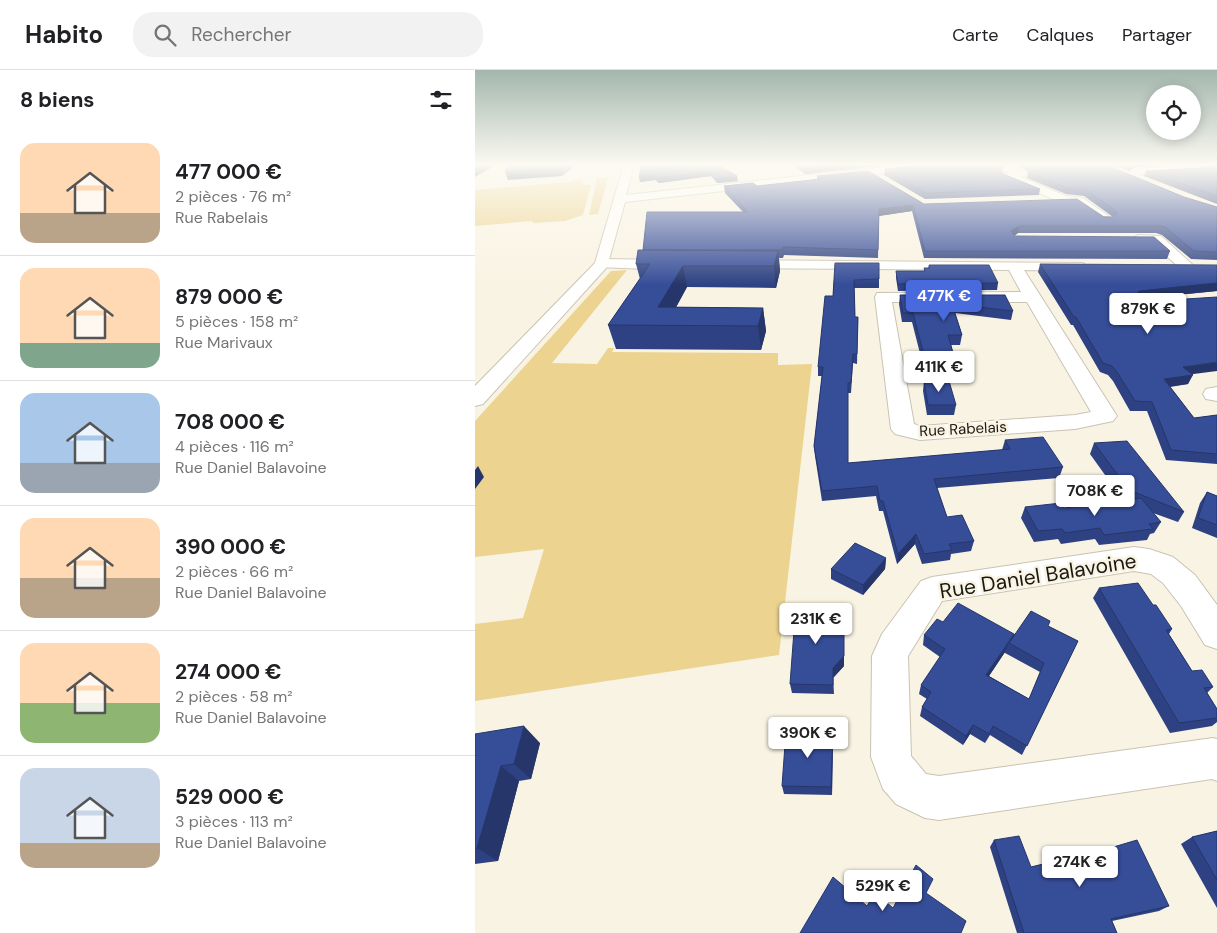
<!DOCTYPE html>
<html lang="fr">
<head>
<meta charset="utf-8">
<style>
	body { margin:0; font-family:"DM Sans",sans-serif; background:#f2f2f2; color:#202124; height:100vh; display:flex; flex-direction:column; font-size:19px; white-space:nowrap }
	* { box-sizing:border-box; margin:0 }
	p { font-size:16px; color:#757577 }
	.icon { flex:none; width:28px; height:28px; fill:none; stroke:currentColor; stroke-width:2; stroke-linecap:round; stroke-linejoin:round }
	.map { position:relative; flex:1; overflow:hidden }
	.drawer { display:flex; flex-direction:column; background:#fff; width:475px }
	.drawer>* { flex:none }
	.controls { position:absolute; left:671px; top:15px; display:grid; gap:10px }
	.controls a { display:grid; place-items:center; width:55px; height:55px; border-radius:50%; background:#fff; box-shadow:0 2px 12px #0003; font-size:25px }
	.price { position:absolute; translate:-50% -42px; padding:0 11px; border-radius:5px; background:#fff; color:#222; font-size:16px; line-height:32px; filter:drop-shadow(0 1px 2px #0008) }
	.price::after { content:''; position:absolute; left:50%; top:30px; width:15px; height:11px; margin-left:-8px; background:inherit; clip-path:polygon(0 0,100% 0,50% 100%) }
	.price.current { background:#496add; color:#fff }
	ul { padding:0; list-style:none }
	li { display:flex; align-items:center; gap:15px; height:125px; padding:0 20px }
	li+li { border-top:1px solid #e0e0e0 }
	li span { display:grid; place-items:center; flex:none; width:140px; height:100px; border-radius:15px; color:#555 }
	li>.icon { margin-inline-start:auto }
	span .icon { width:60px; height:60px; fill:#fffc; stroke-width:1 }
	li b { font-size:21px }
	h2 { display:flex; justify-content:space-between; align-items:center; height:60px; padding:0 20px; font-size:21px }
	header { display:flex; align-items:center; gap:30px; box-sizing:border-box; height:70px; padding:0 25px; background:#fff; border-bottom:1px solid #e0e0e0 }
	header strong { font-size:24px }
	nav { display:flex; gap:28px; margin-inline-start:auto; font-size:18px }
	.search { width:350px; height:45px; background:#f2f2f2; display:flex; align-items:center; gap:12px; box-sizing:border-box; padding:0 18px; border-radius:20px; color:#757577; font-size:19px }
	main { display:flex; flex:1; min-height:0 }
	.map>svg:first-child { display:block }
	.green { fill:#ecd390 }
	.lines { fill:none; stroke-linecap:round; stroke-linejoin:round }
	.minor-casing { stroke:#c9c3b3; stroke-width:2 }
	.tertiary-casing { stroke:#c9c3b3; stroke-width:2 }
	.minor { fill:#fff; fill-rule:evenodd }
	.tertiary { fill:#fff; fill-rule:evenodd }
	.wall { fill:#2e4283; fill-rule:evenodd }
	.shaded-wall { fill:#26366a }
	.building { fill:#364d98; stroke:#26366a }
	.labels { text-anchor:middle; stroke-width:5; stroke-linejoin:round; paint-order:stroke }
	.far-street-label { font-size:15px; fill:#1a1812; stroke:#f9f3e3 }
	.near-street-label { font-size:21px; fill:#1a1812; stroke:#f9f3e3 }
</style>
</head>
<body>
<header>
<strong>Habito</strong>
<div class="search"><svg class="icon" aria-label="search" viewBox="0 0 24 24"><circle cx="10" cy="10" r="6"/><path d="M15 15l6 6"/></svg>Rechercher</div>
<nav><a>Carte</a><a>Calques</a><a>Partager</a></nav>
</header>
<main>
<section class="drawer">
<h2>8 biens<svg class="icon" aria-label="filters" viewBox="0 0 24 24"><path d="M4 7h16M4 17h16"/><circle cx="9" cy="7" r="2"/><circle cx="15" cy="17" r="2"/></svg></h2>
<ul>
<li><span style="background:linear-gradient(#ffd9b3 70%,#b9a48a 0)"><svg class="icon" aria-label="home" viewBox="0 0 24 24"><path d="M3 11l9-7 9 7M6 9v11h12V9"/></svg></span><div><b>477 000 €</b><p>2 pièces · 76 m²</p><p>Rue Rabelais</p></div></li>
<li><span style="background:linear-gradient(#ffd9b3 75%,#7fa58c 0)"><svg class="icon" aria-label="home" viewBox="0 0 24 24"><path d="M3 11l9-7 9 7M6 9v11h12V9"/></svg></span><div><b>879 000 €</b><p>5 pièces · 158 m²</p><p>Rue Marivaux</p></div></li>
<li><span style="background:linear-gradient(#a9c7e8 70%,#9aa5b1 0)"><svg class="icon" aria-label="home" viewBox="0 0 24 24"><path d="M3 11l9-7 9 7M6 9v11h12V9"/></svg></span><div><b>708 000 €</b><p>4 pièces · 116 m²</p><p>Rue Daniel Balavoine</p></div></li>
<li><span style="background:linear-gradient(#ffd9b3 60%,#b9a48a 0)"><svg class="icon" aria-label="home" viewBox="0 0 24 24"><path d="M3 11l9-7 9 7M6 9v11h12V9"/></svg></span><div><b>390 000 €</b><p>2 pièces · 66 m²</p><p>Rue Daniel Balavoine</p></div></li>
<li><span style="background:linear-gradient(#ffd9b3 60%,#8fb573 0)"><svg class="icon" aria-label="home" viewBox="0 0 24 24"><path d="M3 11l9-7 9 7M6 9v11h12V9"/></svg></span><div><b>274 000 €</b><p>2 pièces · 58 m²</p><p>Rue Daniel Balavoine</p></div></li>
<li><span style="background:linear-gradient(#c9d6e8 75%,#b9a48a 0)"><svg class="icon" aria-label="home" viewBox="0 0 24 24"><path d="M3 11l9-7 9 7M6 9v11h12V9"/></svg></span><div><b>529 000 €</b><p>3 pièces · 113 m²</p><p>Rue Daniel Balavoine</p></div></li>
</ul>
</section>
<div class="map">
<svg width="742" height="863" viewBox="0 0 742 863">
	<rect width="100%" height="100%" fill="#f9f3e3"/>
	<!-- green -->
	<path class="green" d="M122 108H133L123 144 114 145Z
		M102 109H110L102 111H108V115H116L108 145 90 151 59 153 56 151 0 156V120L97 112Z
		M152 200 77 293 122 294 133 278H139L137 282 303 283V295L337 294 304 585 0 631V554L48 548 69 479 0 487V351L136 201Z"/>
	<g class="lines">
		<!-- minor casing -->
		<g class="minor-casing">
			<path id="minor" d="M517 94H531L551 102 552 104 551 106 545 107 591 126 608 128 638 149 636 152H628L601 134 585 132 528 108 527 106 528 104 534 103Z
				M742 94V98L722 102 661 105 656 102 661 99Z
				M663 165 686 166 719 196 716 199H706L677 173 658 172 656 169Z
				M127 189 198 190 203 192 206 195 203 198 198 200 122 197 119 194 122 191Z
				M266 190 608 193 611 196 608 199 603 201 549 200 642 346 638 351 600 359 445 370 420 364 416 359 400 227 402 223 546 222 534 200 261 198 258 195 261 192ZM417 232H552L616 342 600 345 445 356 439 354Z
				M742 317V331L731 329 728 324 731 319Z
				M659 477 674 479 698 487 720 505 742 535V579L730 575 706 536 688 513 676 504 659 501 467 531 433 586 436 686 451 704 464 706 738 668 742 669V711L737 709 464 750 450 748 421 734 408 719 396 687 397 586 407 564 446 511 457 507Z"/>
		</g>
		<!-- tertiary casing -->
		<g class="tertiary-casing">
			<path id="tertiary" d="M149 94H159L151 125 437 94H470L465 97 150 132 132 197 8 334 0 336V316L120 193Z
				M657 94H667L663 107 658 110 653 107Z"/>
		</g>
		<!-- minor -->
		<use href="#minor" class="minor"/>
		<!-- tertiary -->
		<use href="#tertiary" class="tertiary"/>
	</g>
	<!-- wall -->
	<path class="wall" d="M241 94 263 111 242 113 236 106 184 113 180 110 165 112 164 107Z
		M316 94H419L330 104Z
		M536 94H629L709 127 742 137V190L716 189 687 165 681 163H543L539 166H540L695 181 692 189 449 188 437 141 404 146 403 188 309 185 308 188H304L305 201 301 218 212 217 201 237 288 238 291 261 286 280 141 279 133 255 165 209 161 194 168 180 268 142 250 123 249 116H282L342 109V106L449 134 638 147 609 126 591 124 552 108 553 102 552 100Z
		M635 94H718L660 97 654 101Z
		M742 95V134L669 106 671 101 725 98Z
		M410 99 528 102V104L565 119 564 125 450 129 409 105Z
		M360 193 404 209V218H379L380 247H383L382 294 378 293 376 323H373V393L527 380 530 370 588 397 584 408 462 418 472 447 499 471 496 481 476 484 475 490 447 494 440 474 422 494 408 441H404L401 426 347 431 340 386 339 376 347 306H343V297L358 226Z
		M565 194 742 195V221L661 229 717 304 713 314 695 317 719 348 742 345V394L691 390 672 341H655L638 311 633 305 625 302 598 255H596L563 202Z
		M454 195 523 213 522 220 423 221 421 208V201H449V198H453Z
		M425 225 538 241 536 250 480 243 487 265 485 275H476L482 297 481 307H451L437 252H427L424 234Z
		M449 311 481 335 479 345H452L448 321Z
		M619 373 709 442 703 452 678 443 686 452 679 463 675 464 672 470 624 475 620 469 586 474 583 469 559 472 546 448 550 437 589 438 648 430 615 384Z
		M732 422 742 426V468L717 458 725 433Z
		M411 488 410 499 388 525 356 509V499Z
		M624 518 678 535 697 559 694 564 717 601 738 617 732 623 742 639V652L737 656 695 663 618 528Z
		M361 545 360 559 369 558V596L358 608 359 624 317 623 315 614Z
		M468 552 539 564 573 556 603 571 547 685 515 665 510 673 495 664 488 675 445 646 447 637 452 629 444 624 446 615 465 587 448 575 449 565ZM530 582V583L565 602 554 629 514 606Z
		M358 661 357 725 309 724 307 716Z
		M0 664 65 673 56 709 44 711 23 791 0 794Z
		M742 761V838L706 774 717 767Z
		M519 770 556 797 625 781 694 836 684 841 637 851 642 863H542L515 777Z"/>
	<!-- shaded-wall -->
	<path class="shaded-wall" d="M6 94H23L0 107V97Z
		M90 94H103L87 106 33 110 30 102Z
		M365 94H419L330 104 329 98Z
		M658 94H718L660 97 654 101 656 95Z
		M235 101 236 106 184 113 183 108Z
		M179 105 180 110 165 112 164 107Z
		M262 106 263 111 242 113 241 108Z
		M438 135 437 141 403 146 404 139Z
		M544 156 543 163 534 169 536 161Z
		M303 181 305 201 301 218 299 196Z
		M208 196 212 217 191 256 183 237Z
		M742 213V221L661 229 660 228 664 221Z
		M288 238 291 261 286 280 283 256Z
		M742 292V301L703 306 708 297Z
		M718 305 713 314 684 318 689 309Z
		M3 396 9 407 0 419V400Z
		M441 464 440 474 422 494 423 484Z
		M411 488 410 499 388 525V515Z
		M360 534 361 545 359 569V559Z
		M534 573 530 582 508 615 511 605Z
		M369 586V596L358 608 359 624 358 598Z
		M498 655 495 664 488 675 491 666Z
		M49 656 65 673 56 709 39 694Z
		M358 661V670L357 725 356 717Z
		M26 696 44 711 23 791 2 778Z"/>
	<!-- building -->
	<path class="building" d="M0 94H6L0 97Z
		M33 94H90L84 98 30 102Z
		M167 94H241L262 106 241 108 235 101 183 108 179 105 164 107Z
		M324 94H365L329 98Z
		M456 94H526L529 96 526 99 528 104 565 119 451 123 410 99Z
		M552 94H629L709 127 742 137V182L719 181 690 157 684 156H544L536 161 540 166 679 167 695 181H450L438 135 404 139 403 180 308 177V180H168L172 142H273L249 116 278 113 282 116 346 109 342 106 393 101 449 134 602 129 629 147H638L642 143 641 141 611 120 593 118 553 102 555 99Z
		M742 95V126L671 101 725 98Z
		M163 180 303 181 299 196H208L183 237 288 238 283 256 133 255 175 194H161Z
		M360 193H404V209L379 210 380 247H383L382 284H378L376 313H373V393L535 379 530 370 568 367 588 397 459 409 472 447 487 445 499 471 474 474 477 480 449 484 441 464 423 484 408 431H405L402 416 347 421 339 376 348 297H343L350 226H358Z
		M565 194 742 195V213L664 221 660 228 664 232 742 227V292L708 297 718 305 689 309 719 348 742 345V384L696 380 677 332 660 331 642 302 637 296 628 293 601 247H599Z
		M454 195H514L523 213 423 214 421 201H450L449 198H455Z
		M425 225H530L538 241 477 234 487 265H473L482 297H452L438 243H428Z
		M449 311H474L481 335H453Z
		M652 371 709 442 654 420 619 373Z
		M732 422 742 426V455L723 448Z
		M666 428 686 452 674 454 678 459 629 465 625 458 590 463 587 459 563 461 550 437 586 433 589 438Z
		M380 473 411 488 388 515 356 499Z
		M663 513 678 535H681L697 559 691 560 717 601 727 600 738 617 729 618 742 639V648L704 653 624 518Z
		M483 533 539 564 511 605 554 629 569 593 534 573 556 541 575 551 573 556 603 571 552 676 518 656 514 664 498 655 491 666 447 637 456 622 446 615 470 579 449 565 462 549 468 552Z
		M321 534H360L359 559 369 558V586L358 598V615L315 614Z
		M49 656 39 694 26 696 2 778 0 779V664Z
		M311 661H358L356 717 307 716Z
		M742 761V810L717 767Z
		M544 766 556 797 624 780 625 781 662 770 694 836 636 849 642 863H549L519 770Z
		M441 795 458 809 451 823 491 851 486 863H325L358 807 392 836 400 823 418 838Z"/>
	<!-- sky -->
	<linearGradient id="sky" x2="0" y2="1"><stop stop-color="#a3b6ad"/><stop offset="0.44" stop-color="#fcfaf2"/><stop offset="1" stop-color="#fcfaf2" stop-opacity="0"/></linearGradient>
	<rect width="742" height="215" fill="url(#sky)"/>
	<g class="labels">
		<!-- far-street labels -->
		<g class="far-street-label">
			<text transform="translate(488 359) rotate(-3)" y="5">Rue Rabelais</text>
		</g>
		<!-- near-street labels -->
		<g class="near-street-label">
			<text transform="translate(563 506) rotate(-9)" y="7">Rue Daniel Balavoine</text>
		</g>
	</g>
</svg>
<div class="controls">
<a><svg class="icon" aria-label="locate" viewBox="0 0 24 24"><circle cx="12" cy="12" r="6"/><path d="M12 2v4M12 18v4M2 12h4M18 12h4"/></svg></a>
</div>
<b class="price current" style="left:469px;top:252px">477K €</b>
<b class="price" style="left:673px;top:265px">879K €</b>
<b class="price" style="left:464px;top:323px">411K €</b>
<b class="price" style="left:620px;top:447px">708K €</b>
<b class="price" style="left:341px;top:575px">231K €</b>
<b class="price" style="left:333px;top:689px">390K €</b>
<b class="price" style="left:605px;top:818px">274K €</b>
<b class="price" style="left:408px;top:842px">529K €</b>
</div>
</main>
</body>
</html>
